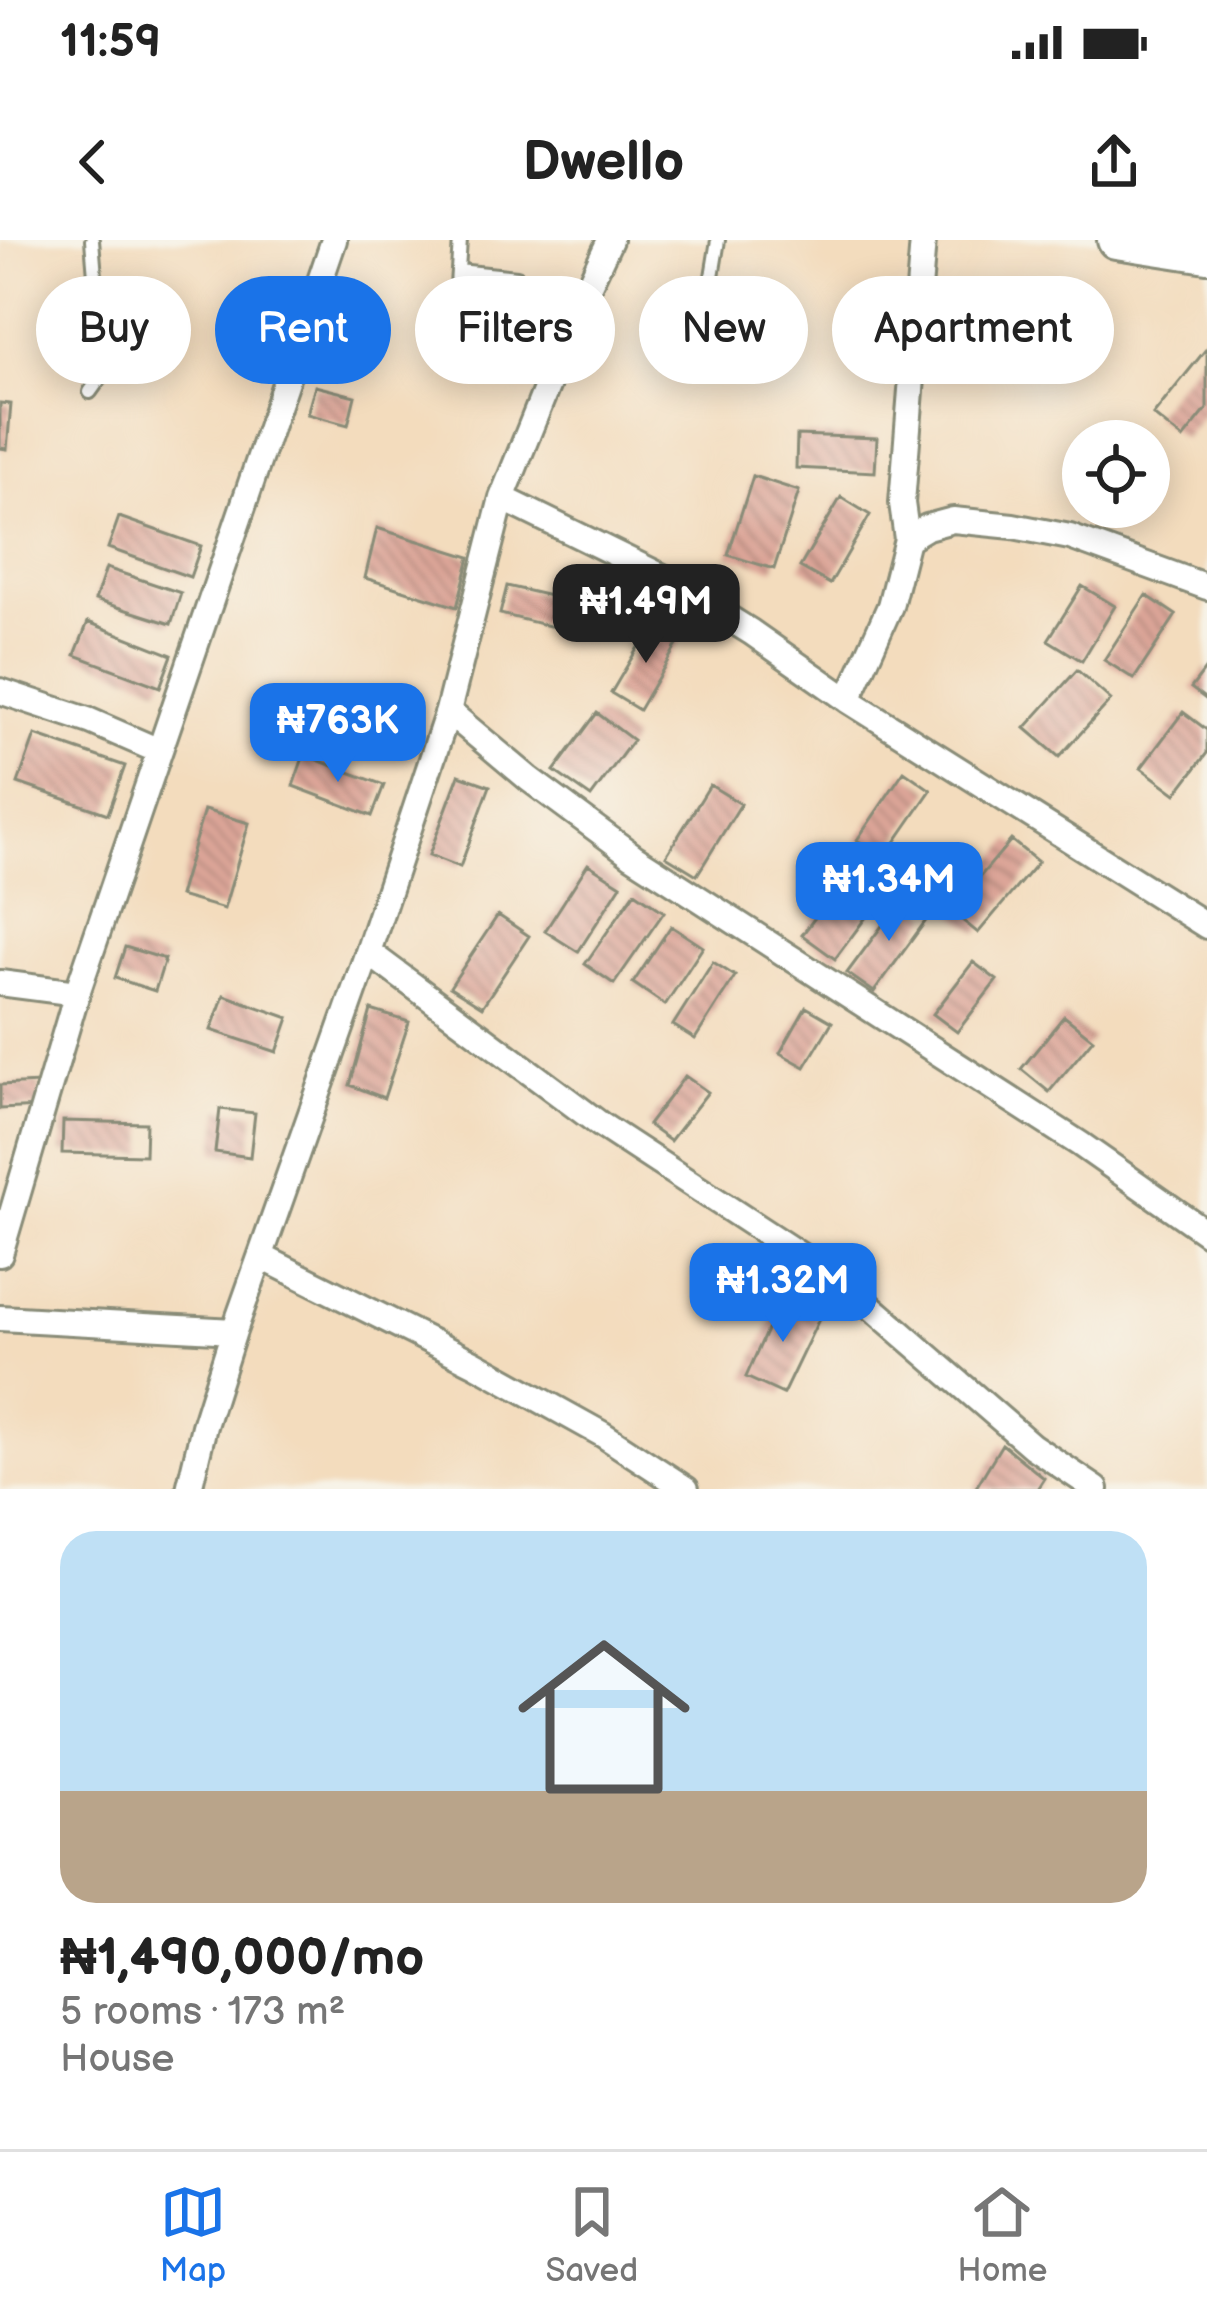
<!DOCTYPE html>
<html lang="en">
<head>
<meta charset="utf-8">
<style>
	body { margin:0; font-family:"Balsamiq Sans",sans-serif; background:#f2f2f2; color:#222; height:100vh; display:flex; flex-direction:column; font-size:45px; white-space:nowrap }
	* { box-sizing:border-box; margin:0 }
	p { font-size:39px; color:#767676 }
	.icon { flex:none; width:66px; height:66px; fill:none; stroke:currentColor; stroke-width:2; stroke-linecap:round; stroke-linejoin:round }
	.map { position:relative; height:1249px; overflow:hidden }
	.panel { display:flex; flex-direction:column; background:#fff; flex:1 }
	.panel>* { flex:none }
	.hud { position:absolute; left:36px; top:36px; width:1137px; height:108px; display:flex; gap:24px }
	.buttons { position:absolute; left:1062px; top:180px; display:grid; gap:24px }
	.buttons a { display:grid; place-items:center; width:108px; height:108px; border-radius:50%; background:#fff; box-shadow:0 6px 30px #0003; font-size:60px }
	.price { position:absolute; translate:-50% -102px; padding:0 27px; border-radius:24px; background:#1a73e8; color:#fff; font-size:39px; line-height:78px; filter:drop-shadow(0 3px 6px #0008) }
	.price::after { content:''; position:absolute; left:50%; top:72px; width:36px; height:27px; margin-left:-18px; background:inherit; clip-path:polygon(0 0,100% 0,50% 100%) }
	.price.on { background:#222; color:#fff }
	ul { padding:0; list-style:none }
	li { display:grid; align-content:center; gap:24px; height:636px; padding:0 60px }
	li+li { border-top:3px solid #e0e0e0 }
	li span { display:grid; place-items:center; height:372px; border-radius:36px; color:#555 }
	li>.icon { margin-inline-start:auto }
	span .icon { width:216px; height:216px; fill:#fffc; stroke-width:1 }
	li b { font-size:51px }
	.pill { padding:0 42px; border-radius:54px; background:#fff; box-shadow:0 6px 30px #0003; font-size:42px; line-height:108px }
	.pill.on { background:#1a73e8; color:#fff }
	.status { display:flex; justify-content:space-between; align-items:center; height:84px; padding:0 60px; background:#fff; direction:ltr }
	.status svg { height:33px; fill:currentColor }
	header { display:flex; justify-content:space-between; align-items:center; height:156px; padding:0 60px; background:#fff; font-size:54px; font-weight:700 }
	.tab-bar { display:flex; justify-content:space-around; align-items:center; height:168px; border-top:3px solid #e0e0e0; background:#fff; font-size:33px; color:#767676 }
	.tab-bar a { display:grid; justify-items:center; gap:6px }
	.tab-bar .on { color:#1a73e8 }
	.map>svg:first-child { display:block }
	.building { fill:url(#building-back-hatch) }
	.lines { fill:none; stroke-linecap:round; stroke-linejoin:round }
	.lane-casing { stroke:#898c78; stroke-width:18 }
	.street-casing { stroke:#898c78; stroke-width:30 }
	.secondary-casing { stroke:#898c78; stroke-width:42 }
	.lane { stroke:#fff; stroke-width:12 }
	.street { stroke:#fff; stroke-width:24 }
	.secondary { stroke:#fff; stroke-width:36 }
</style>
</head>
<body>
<div class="status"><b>11:59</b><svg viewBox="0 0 49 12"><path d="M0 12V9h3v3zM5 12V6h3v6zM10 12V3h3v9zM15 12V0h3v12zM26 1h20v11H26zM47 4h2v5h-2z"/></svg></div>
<header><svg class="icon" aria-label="back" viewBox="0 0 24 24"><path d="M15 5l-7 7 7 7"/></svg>Dwello<svg class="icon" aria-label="share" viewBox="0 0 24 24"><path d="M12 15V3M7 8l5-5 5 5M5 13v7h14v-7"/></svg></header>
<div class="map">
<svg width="1207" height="1249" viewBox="0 0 1207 1249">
	<defs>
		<pattern id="building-back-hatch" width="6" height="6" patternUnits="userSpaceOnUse" patternTransform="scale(3)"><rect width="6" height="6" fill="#dca598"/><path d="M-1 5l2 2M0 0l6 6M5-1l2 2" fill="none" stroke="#b2887d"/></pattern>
	</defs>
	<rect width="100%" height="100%" fill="#f7f3e8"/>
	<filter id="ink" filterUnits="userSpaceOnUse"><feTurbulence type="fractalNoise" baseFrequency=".00833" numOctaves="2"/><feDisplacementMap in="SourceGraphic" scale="24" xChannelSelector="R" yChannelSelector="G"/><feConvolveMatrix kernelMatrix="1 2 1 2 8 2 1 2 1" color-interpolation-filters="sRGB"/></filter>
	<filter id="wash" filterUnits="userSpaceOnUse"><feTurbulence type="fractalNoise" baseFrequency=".004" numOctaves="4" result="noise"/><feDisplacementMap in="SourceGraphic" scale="48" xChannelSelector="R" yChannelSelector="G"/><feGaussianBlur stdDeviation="2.7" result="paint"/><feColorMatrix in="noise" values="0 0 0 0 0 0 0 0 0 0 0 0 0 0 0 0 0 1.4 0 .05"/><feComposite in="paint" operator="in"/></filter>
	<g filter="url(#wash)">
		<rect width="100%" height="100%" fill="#f3dcbd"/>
		<g id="blocks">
			<!-- building -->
			<path class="building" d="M1207 108V169L1183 199 1153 175Z
				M315 146 355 156 348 185 307 174Z
				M0 163 11 164 7 209 0 208Z
				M797 195 877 198 875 232 796 228Z
				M753 236 799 251 774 329 728 315Z
				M841 257 870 275 830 344 800 327Z
				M119 277 201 306 190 337 108 308Z
				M377 288 470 317 457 367 365 338Z
				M106 328 181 353 171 384 95 360Z
				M507 346 585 364 578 393 500 374Z
				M1082 346 1115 366 1082 421 1048 400Z
				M1146 355 1176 375 1134 439 1104 420Z
				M88 382 172 415 160 447 75 415Z
				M653 382 681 398 639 470 611 453Z
				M1207 427V460L1191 448Z
				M1077 430 1111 460 1059 517 1025 488Z
				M1183 472 1207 490V513L1176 554 1141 528Z
				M597 473 633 500 591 557 554 531Z
				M35 495 125 526 108 574 18 543Z
				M304 515 384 545 372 576 293 546Z
				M904 531 931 550 884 618 857 600Z
				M459 535 490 546 460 627 429 615Z
				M710 545 741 564 697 635 666 616Z
				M204 570 249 583 224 669 179 656Z
				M1011 600 1038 622 978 693 951 671Z
				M588 624 621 645 578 712 545 691Z
				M848 633 881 657 835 719 802 695Z
				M635 652 664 672 614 744 585 724Z
				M904 656 930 675 874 752 847 733Z
				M498 675 529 696 482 767 450 747Z
				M671 686 703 707 665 765 633 743Z
				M125 707 165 719 155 751 115 738Z
				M713 722 735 736 695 799 673 785Z
				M973 722 997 740 957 792 933 774Z
				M224 755 289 778 277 812 211 790Z
				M806 767 832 782 805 827 780 813Z
				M371 770 409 782 384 858 350 845Z
				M1064 776 1093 799 1049 852 1021 829Z
				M685 836 708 852 670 901 648 885Z
				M39 843 40 867 0 869V845Z
				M220 869 255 873 250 917 215 912Z
				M63 881 146 883 145 915 62 913Z
				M783 1054 821 1075 783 1154 746 1137Z
				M1002 1204 1044 1238 1037 1249H975Z"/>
		</g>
	</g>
	<g filter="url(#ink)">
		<use href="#blocks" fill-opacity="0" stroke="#898c78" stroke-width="3"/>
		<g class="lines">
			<!-- lane casing -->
			<g class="lane-casing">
				<path id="lane" d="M458 31 517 37
					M456 60 460 0
					M697 128 718 0
					M90 152 100 138 102 120 92 0"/>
			</g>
			<!-- street casing -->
			<g class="street-casing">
				<path id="street" d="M502 258 663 337 751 392 848 460 1207 686
					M907 299 902 263 923 0
					M0 451 90 481 159 511
					M848 460 890 366 907 299 927 287 953 280 1013 286 1070 297 1207 347
					M448 471 529 539 633 616 1080 904 1207 993
					M368 712 601 885 847 1046 1032 1206 1096 1249
					M0 743 77 753
					M0 1014 77 753 334 0
					M262 1017 474 1123 602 1194 686 1249
					M0 1078 234 1091
					M189 1249 204 1186 234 1091 368 712 448 471 502 258 581 62 610 0"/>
			</g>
			<!-- secondary casing -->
			<g class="secondary-casing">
				<path id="secondary" d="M1116 0 1207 14"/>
			</g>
			<!-- lane -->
			<use href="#lane" class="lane"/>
			<!-- street -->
			<use href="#street" class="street"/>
			<!-- secondary -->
			<use href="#secondary" class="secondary"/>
		</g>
	</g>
</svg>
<div class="buttons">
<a><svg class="icon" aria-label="locate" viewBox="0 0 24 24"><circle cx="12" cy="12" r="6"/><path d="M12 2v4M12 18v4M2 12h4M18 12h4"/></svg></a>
</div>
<b class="price on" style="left:646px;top:426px">₦1.49M</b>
<b class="price" style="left:338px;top:545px">₦763K</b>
<b class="price" style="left:889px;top:704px">₦1.34M</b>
<b class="price" style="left:783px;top:1105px">₦1.32M</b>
<div class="hud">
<a class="pill">Buy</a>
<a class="pill on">Rent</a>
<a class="pill">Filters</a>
<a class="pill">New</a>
<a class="pill">Apartment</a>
</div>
</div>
<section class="panel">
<ul>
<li><span style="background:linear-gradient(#bfe0f5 70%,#b9a48a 0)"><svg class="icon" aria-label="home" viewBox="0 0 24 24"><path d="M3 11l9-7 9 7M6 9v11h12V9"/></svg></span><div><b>₦1,490,000/mo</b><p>5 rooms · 173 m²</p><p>House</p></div></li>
</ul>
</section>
<nav class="tab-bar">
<a class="on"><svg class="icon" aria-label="map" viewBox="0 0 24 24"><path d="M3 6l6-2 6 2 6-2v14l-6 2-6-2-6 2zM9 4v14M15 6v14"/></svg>Map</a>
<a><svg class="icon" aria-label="saved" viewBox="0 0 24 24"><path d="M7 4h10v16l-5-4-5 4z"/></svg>Saved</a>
<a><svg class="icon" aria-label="home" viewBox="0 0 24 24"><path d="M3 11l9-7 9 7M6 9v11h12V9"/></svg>Home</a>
</nav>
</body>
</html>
